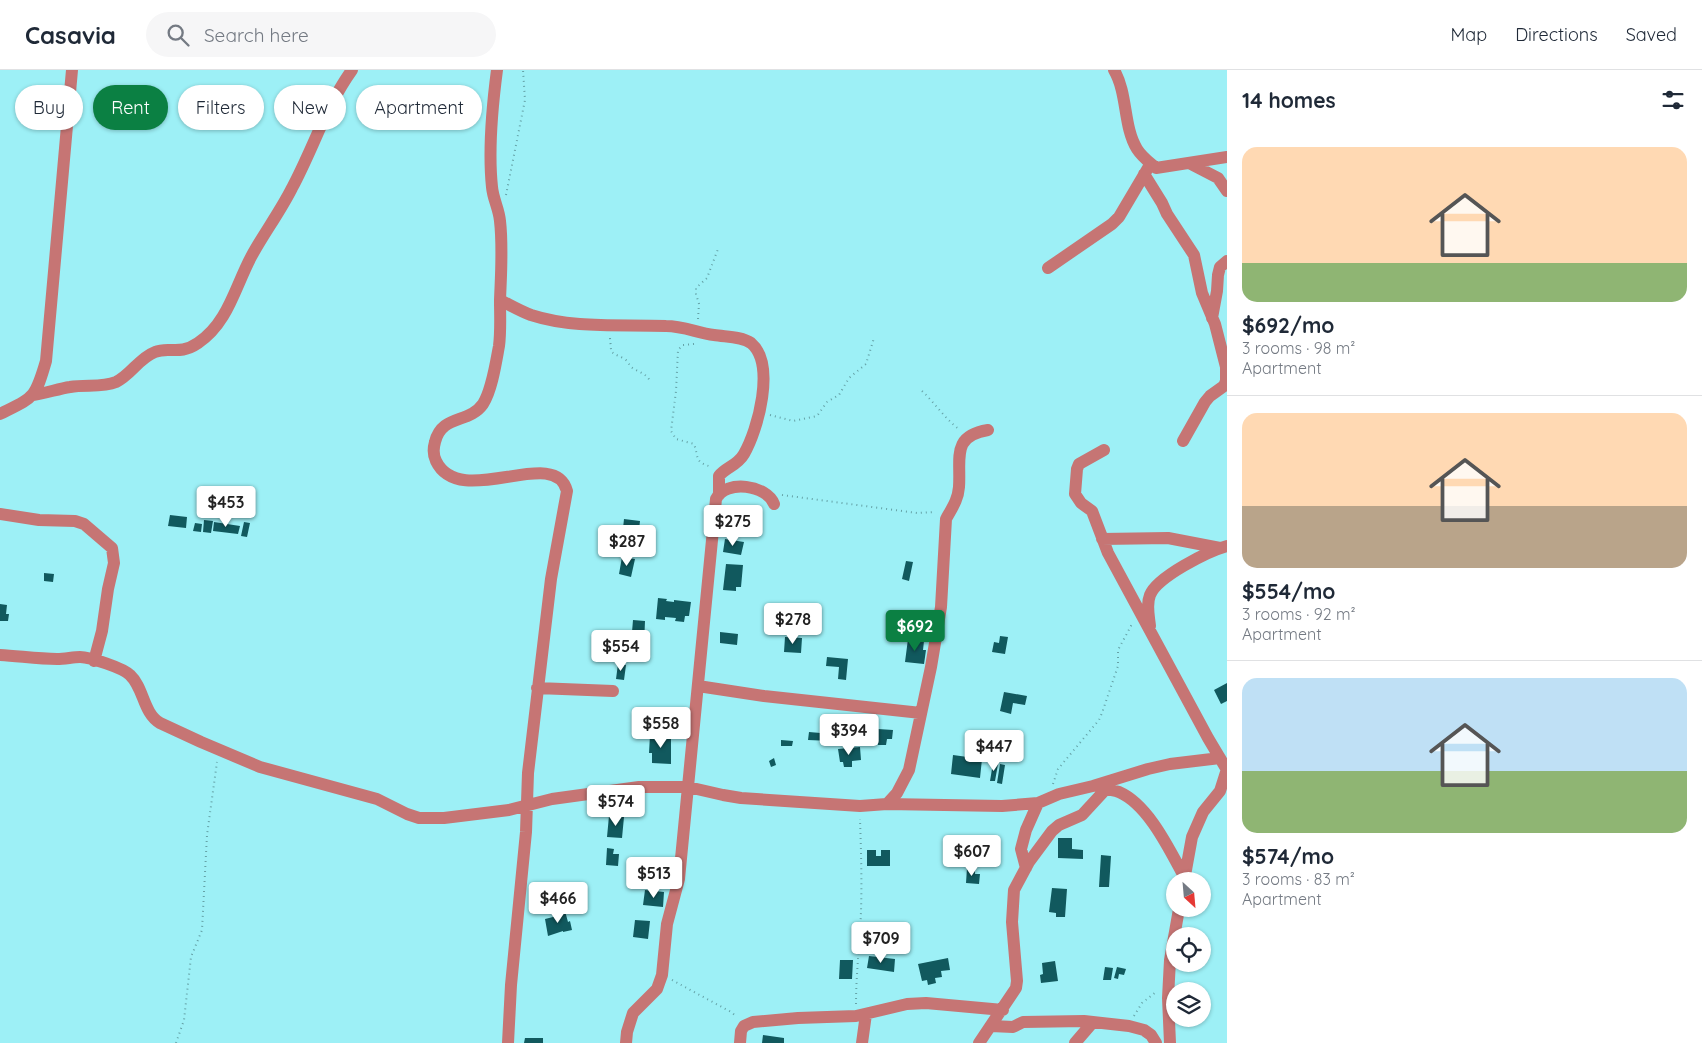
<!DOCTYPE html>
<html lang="en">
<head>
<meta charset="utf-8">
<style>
	body { margin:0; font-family:Quicksand,sans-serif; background:#f6f6f7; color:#1f2937; height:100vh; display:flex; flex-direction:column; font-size:19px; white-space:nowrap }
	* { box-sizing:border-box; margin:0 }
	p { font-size:16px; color:#747a83 }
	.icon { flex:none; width:28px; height:28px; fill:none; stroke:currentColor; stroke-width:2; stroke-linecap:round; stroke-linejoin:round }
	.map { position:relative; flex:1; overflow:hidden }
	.sheet { display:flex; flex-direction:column; background:#fff; width:475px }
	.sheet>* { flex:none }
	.hud { position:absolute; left:15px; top:15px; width:475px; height:45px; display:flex; gap:10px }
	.needle { width:32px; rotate:154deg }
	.controls { position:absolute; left:1166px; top:802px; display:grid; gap:10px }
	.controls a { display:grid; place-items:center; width:45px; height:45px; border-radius:50%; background:#fff; box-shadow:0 1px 4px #0004; font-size:25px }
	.price { position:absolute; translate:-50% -42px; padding:0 11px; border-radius:5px; background:#fff; color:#222; font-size:16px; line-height:32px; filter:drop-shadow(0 1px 2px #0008) }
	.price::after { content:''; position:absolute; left:50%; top:30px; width:15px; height:11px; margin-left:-8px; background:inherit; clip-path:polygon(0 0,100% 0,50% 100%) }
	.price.current { background:#0b8043; color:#fff }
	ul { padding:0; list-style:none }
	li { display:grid; align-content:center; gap:10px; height:265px; padding:0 15px }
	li+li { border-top:1px solid #e0e1e3 }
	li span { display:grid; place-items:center; height:155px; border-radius:15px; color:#555 }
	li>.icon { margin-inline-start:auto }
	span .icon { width:90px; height:90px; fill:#fffc; stroke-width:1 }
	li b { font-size:21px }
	h2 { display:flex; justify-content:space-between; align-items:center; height:60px; padding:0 15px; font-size:21px }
	.pill { padding:0 18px; border-radius:22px; background:#fff; box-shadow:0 1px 4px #0004; font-size:18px; line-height:45px }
	.pill.current { background:#0b8043; color:#fff }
	header { display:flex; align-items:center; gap:30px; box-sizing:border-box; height:70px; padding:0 25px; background:#fff; border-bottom:1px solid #e0e1e3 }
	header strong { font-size:24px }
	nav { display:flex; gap:28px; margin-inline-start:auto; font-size:18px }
	.search { width:350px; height:45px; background:#f6f6f7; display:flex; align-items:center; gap:12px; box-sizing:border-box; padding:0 18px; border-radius:28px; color:#747a83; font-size:19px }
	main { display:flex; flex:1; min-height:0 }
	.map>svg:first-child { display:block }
	.building { fill:#11595e }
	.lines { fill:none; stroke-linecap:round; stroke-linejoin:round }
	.path { stroke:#65a2a7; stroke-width:2; stroke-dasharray:1 4; stroke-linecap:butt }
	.minor { stroke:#c67574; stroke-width:12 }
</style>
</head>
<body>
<header>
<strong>Casavia</strong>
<div class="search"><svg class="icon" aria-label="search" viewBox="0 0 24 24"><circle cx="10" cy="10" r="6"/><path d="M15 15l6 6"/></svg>Search here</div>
<nav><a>Map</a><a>Directions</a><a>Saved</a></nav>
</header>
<main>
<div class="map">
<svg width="1227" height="973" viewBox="0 0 1227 973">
	<rect width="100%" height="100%" fill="#9df0f6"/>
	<!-- building -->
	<path class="building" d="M208 427 254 432 253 442 207 437Z
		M170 445 187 447 186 458 168 456Z
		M624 449 640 451 638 469 622 468Z
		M204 450 213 451 211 463 203 462Z
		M214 452 240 456 238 464 213 461Z
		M244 452 250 453 247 467 241 466Z
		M195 453 202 454 201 462 193 461Z
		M725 469 744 472 741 485 723 482Z
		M622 487 635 489 631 507 619 504Z
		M906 491 913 492 909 511 902 509Z
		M726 494 743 495 741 517H736V521L723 520Z
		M44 503 54 504 53 512 44 511Z
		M658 528 667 529 666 531 674 532V530L691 532 689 546H685L684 552 675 551 676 548 665 547V550L656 549Z
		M0 534 7 535 6 544H9L8 551H0Z
		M633 550 645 551 644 575 631 574Z
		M720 562 738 564 737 575 720 573Z
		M1000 566 1008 567 1005 584 992 582 994 572 999 573Z
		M785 567 802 568 801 583 784 582Z
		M908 569 924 571 923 580H926L924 594 905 592Z
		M827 587 848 589 846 610 838 609 839 597 826 596Z
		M618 594 626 595 624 610 616 609Z
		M1227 613V631L1221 634 1214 620Z
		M1004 622 1027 626 1025 635 1013 633 1011 644 1000 641Z
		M658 638 676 642 675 647 678 648 676 657H674L673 663 654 659Z
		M878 659 893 660 892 669H887L886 675H878Z
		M809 662 832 664 831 671 808 670Z
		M995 664 1012 666 1011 677H1015L1014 687 992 684Z
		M650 665 671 666V694L652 693V683H649Z
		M781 670 793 671 792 676H781Z
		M978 670 989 672 986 686 975 683Z
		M860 677 861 690 852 691V697H844L843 692H840L838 679Z
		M953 685 982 689 980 708 951 704Z
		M774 688 776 695 771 697 769 691Z
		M993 693 998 694 995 711H990Z
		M1000 694 1005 695 1002 714 997 713Z
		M609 746 624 747 622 768 607 767Z
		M1058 768H1072V779L1083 780V789L1058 788Z
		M607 778 614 779 613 784H619L618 796 606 795Z
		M867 780H876V786H881V780H890V796H867Z
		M1101 785 1111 786 1109 817H1099Z
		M967 798H975V804H980L979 814 966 813Z
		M1052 818 1067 819 1065 847H1056V843L1049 842Z
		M645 820 664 822 663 837 643 835Z
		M565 841 568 852 570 851 572 860 563 862V861L548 866 545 849 557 846V843Z
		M635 850 650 851 648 869 633 867Z
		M869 886 895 889 894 902 867 898Z
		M948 888 950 900 941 901 942 907 935 908 936 913 928 915 927 910 922 911 918 894Z
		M840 890H853L852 909H839Z
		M1055 891 1058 911 1041 913 1040 905 1043 904 1042 893Z
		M1105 897 1113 898 1111 910H1103Z
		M1117 897 1126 899 1124 905 1119 904 1118 909 1114 908Z
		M763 965 784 968V973H762Z
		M525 968H543V973H524Z"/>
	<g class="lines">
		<!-- path -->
		<path class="path" d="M506 125 525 30 523 0
			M698 249 699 234 696 224V218L707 208 718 179
			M610 268C612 284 608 281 623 288 627 290 629 294 631 297 638 302 646 303 650 311
			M694 274 683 275 678 280 676 321 671 361 676 369 694 374C699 388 694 392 712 397
			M922 321C935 333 945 349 960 360
			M770 345 793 351 817 346 827 332 839 325 849 308 866 294 874 268
			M782 425 917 443 935 442
			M1053 714 1058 699 1099 650 1102 643 1118 596V580L1132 554
			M672 910 731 942 737 947
			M856 934C856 903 860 872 861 841 862 811 861 779 860 749
			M1134 946 1142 933 1156 922
			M176 973 184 950 191 887 202 860 207 765 217 692"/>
		<!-- minor -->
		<path class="minor" d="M497 0C492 38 488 79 492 117 493 129 499 139 500 151 503 177 501 204 500 230 500 245 501 261 499 276 496 292 492 320 483 334 469 354 442 344 435 372 433 379 433 385 436 391 460 441 555 374 567 421L551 509 528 703 526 762 511 915 508 973
			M1114 0C1128 24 1123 56 1137 79 1142 87 1149 92 1156 98L1227 87
			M1189 93 1218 108 1227 121
			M1144 104 1162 133 1167 144 1194 185 1202 223 1215 254 1226 297V311L1224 316 1210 326 1205 332 1183 371
			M1048 198 1112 154 1119 147 1148 98
			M500 230C510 235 520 241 531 245 574 259 622 254 666 256 683 256 698 263 714 265 726 267 741 266 751 273 776 294 758 360 744 384 737 396 726 397 719 406V425
			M1212 248 1217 221 1218 205 1220 197 1227 191
			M33 325C46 323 58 319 70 317 85 314 102 318 116 312 131 305 139 288 155 282 169 276 179 286 198 273 228 253 235 217 251 187 264 163 280 142 292 118 313 79 326 36 352 0
			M0 344C34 327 35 329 46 291L72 0
			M1104 380 1079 394 1077 399 1075 424 1081 433 1092 441 1108 483 1208 668 1227 700
			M0 444 39 450 75 451 84 454 112 478 114 493 108 519 102 561 94 591
			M1102 469 1168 468 1220 478
			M1150 556C1149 546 1146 535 1150 525 1157 507 1208 481 1227 476
			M0 585C19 586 38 589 57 589 65 589 73 587 80 587 90 587 123 598 130 605 144 618 143 643 160 653L201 672 260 697 377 729 407 744 419 748H444L509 740 552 729 639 717H688L723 725 741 728 860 736 887 734 1002 736 1038 733 1059 724 1093 716 1148 699 1170 694 1220 688
			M698 616 764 626 921 643
			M537 618 613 621
			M1100 718C1106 719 1113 720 1119 722 1149 735 1170 781 1185 808
			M887 734 897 723 909 700 931 597 941 537 946 449C952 438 958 430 959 417 961 388 951 366 988 360
			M1026 798 1021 779 1026 760 1038 733
			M1184 811 1192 767 1203 742 1220 721 1227 699
			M991 956 1013 957 1023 952 1084 951 1129 956 1144 960 1151 965 1156 973
			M626 973 627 962 633 943 657 919 662 905 667 854 679 809 716 429C726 409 767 415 774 434
			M740 973 741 961 744 956 753 952 798 948 856 946 907 934 926 933 1003 940
			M862 973 866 944
			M979 973 1016 918 1017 911 1012 852 1014 820 1029 792 1052 761 1059 755 1082 745 1106 719
			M1075 973 1093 952
			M1170 973 1168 928 1170 890 1179 839"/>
	</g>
</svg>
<div class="controls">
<a><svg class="needle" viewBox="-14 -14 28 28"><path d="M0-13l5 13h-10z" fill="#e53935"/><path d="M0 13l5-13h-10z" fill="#747a83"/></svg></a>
<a><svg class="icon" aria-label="locate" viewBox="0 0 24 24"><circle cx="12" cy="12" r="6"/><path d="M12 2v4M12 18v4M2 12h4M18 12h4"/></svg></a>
<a><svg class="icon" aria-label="layers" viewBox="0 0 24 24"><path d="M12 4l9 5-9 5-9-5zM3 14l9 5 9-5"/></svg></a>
</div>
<b class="price" style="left:226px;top:458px">$453</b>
<b class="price" style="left:733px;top:477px">$275</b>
<b class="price" style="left:627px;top:497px">$287</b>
<b class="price" style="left:793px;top:575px">$278</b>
<b class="price current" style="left:915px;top:582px">$692</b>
<b class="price" style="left:621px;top:602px">$554</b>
<b class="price" style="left:661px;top:679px">$558</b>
<b class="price" style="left:849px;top:686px">$394</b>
<b class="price" style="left:994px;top:702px">$447</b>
<b class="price" style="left:616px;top:757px">$574</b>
<b class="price" style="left:972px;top:807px">$607</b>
<b class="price" style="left:654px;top:829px">$513</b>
<b class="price" style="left:558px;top:854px">$466</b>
<b class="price" style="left:881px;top:894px">$709</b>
<div class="hud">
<a class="pill">Buy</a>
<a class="pill current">Rent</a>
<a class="pill">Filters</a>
<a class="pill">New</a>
<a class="pill">Apartment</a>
</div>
</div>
<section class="sheet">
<h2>14 homes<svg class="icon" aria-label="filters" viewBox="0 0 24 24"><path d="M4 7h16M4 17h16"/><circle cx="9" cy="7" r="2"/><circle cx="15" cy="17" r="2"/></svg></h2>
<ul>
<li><span style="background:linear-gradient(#ffd9b3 75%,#8fb573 0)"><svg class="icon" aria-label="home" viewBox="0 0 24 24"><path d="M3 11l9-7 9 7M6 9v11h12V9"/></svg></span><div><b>$692/mo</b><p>3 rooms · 98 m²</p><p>Apartment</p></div></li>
<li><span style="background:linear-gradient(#ffd9b3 60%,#b9a48a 0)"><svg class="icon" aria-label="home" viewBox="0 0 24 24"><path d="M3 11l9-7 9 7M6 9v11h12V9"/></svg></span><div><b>$554/mo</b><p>3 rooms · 92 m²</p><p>Apartment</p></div></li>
<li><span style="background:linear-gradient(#bfe0f5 60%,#8fb573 0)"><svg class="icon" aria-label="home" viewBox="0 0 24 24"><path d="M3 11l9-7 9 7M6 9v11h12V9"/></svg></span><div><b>$574/mo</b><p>3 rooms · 83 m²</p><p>Apartment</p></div></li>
</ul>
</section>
</main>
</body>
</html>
